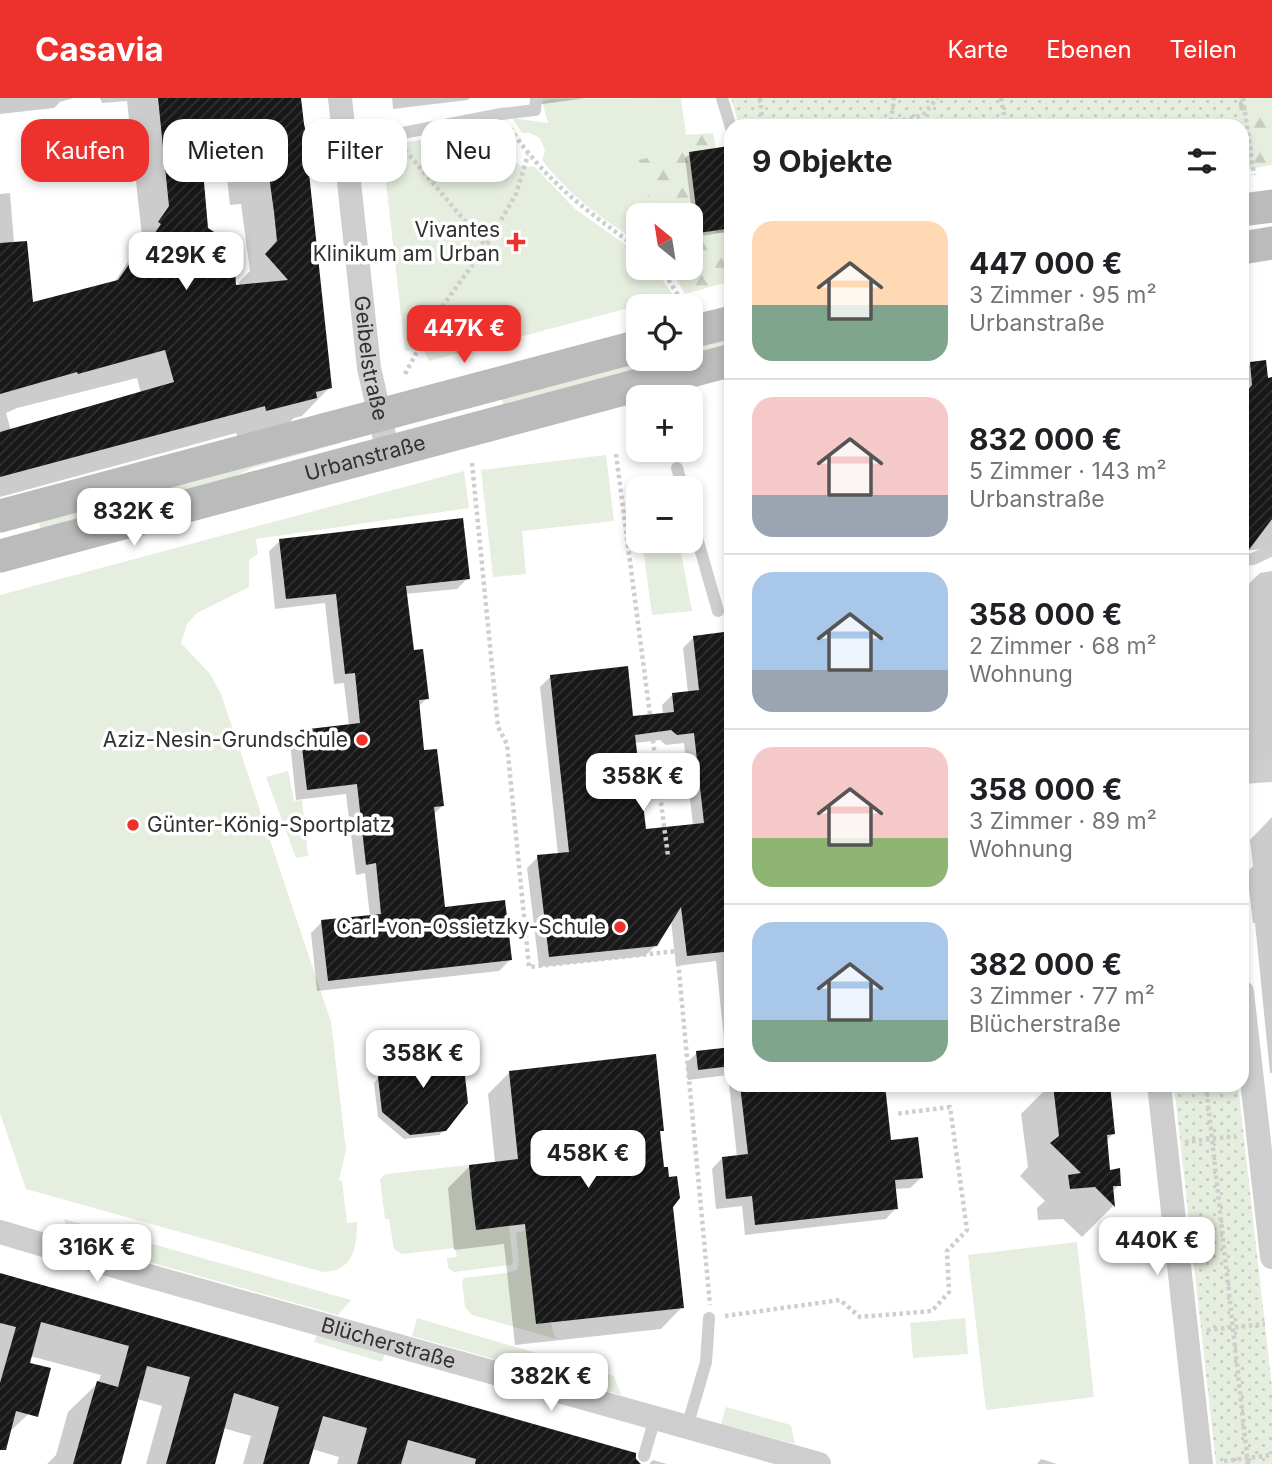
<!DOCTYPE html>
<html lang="de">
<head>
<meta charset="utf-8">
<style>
	body { margin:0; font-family:Inter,sans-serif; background:#f6f6f6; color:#202124; height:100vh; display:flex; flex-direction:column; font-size:26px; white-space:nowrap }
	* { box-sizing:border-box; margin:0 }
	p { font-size:23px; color:#757577 }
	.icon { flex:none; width:38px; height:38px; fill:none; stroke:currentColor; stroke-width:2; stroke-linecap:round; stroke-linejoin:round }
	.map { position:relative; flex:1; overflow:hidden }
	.details { position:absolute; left:724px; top:21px; width:525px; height:973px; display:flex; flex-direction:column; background:#fff; border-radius:21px; box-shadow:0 4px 10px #0003 }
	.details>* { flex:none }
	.banner { position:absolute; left:21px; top:21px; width:598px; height:63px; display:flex; gap:14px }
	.needle { width:46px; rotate:330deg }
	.buttons { position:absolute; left:626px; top:105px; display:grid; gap:14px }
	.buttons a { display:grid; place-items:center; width:77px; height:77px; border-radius:14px; background:#fff; box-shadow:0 4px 10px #0003; font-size:35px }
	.price { position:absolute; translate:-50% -60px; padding:0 16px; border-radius:14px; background:#fff; color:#222; font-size:23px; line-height:46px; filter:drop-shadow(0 2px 4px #0008) }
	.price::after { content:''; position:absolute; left:50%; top:42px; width:21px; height:16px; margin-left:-10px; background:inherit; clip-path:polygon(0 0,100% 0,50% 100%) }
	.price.selected { background:#ed322e; color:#fff }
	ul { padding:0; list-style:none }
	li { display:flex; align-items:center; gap:21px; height:175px; padding:0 28px }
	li+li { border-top:2px solid #e0e0e0 }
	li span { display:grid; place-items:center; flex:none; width:196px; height:140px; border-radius:21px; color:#555 }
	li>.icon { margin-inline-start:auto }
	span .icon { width:84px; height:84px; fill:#fffc; stroke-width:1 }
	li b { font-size:30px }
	h2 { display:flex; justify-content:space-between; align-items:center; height:84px; padding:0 28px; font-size:30px }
	.chip { padding:0 24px; border-radius:21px; background:#fff; box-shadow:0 4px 10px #0003; font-size:24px; line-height:63px }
	.chip.selected { background:#ed322e; color:#fff }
	header { display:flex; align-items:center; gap:42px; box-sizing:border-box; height:98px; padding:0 35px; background:#ed322e; color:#fff }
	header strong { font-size:33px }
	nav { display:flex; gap:38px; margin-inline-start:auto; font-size:24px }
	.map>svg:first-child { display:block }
	.grass { fill:#e6eedf }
	.forest { fill:url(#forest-firs) }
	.park { fill:url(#park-dots) }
	.shadow { fill:#0003; fill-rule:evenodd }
	.building { fill:url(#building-hatch); fill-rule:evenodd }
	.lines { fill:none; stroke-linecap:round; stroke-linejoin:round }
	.path { stroke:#cecece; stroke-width:4.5; stroke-dasharray:3.5 3.5; stroke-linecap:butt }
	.service { stroke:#cecece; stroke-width:12 }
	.minor { stroke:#cecece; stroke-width:24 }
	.secondary { stroke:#bbb; stroke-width:33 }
	.poi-dot { fill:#ed322e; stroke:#fff; stroke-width:2.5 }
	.labels { text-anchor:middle; stroke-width:7; stroke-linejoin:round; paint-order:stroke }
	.poi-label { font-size:21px; fill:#313131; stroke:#fff; text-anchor:end }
	.street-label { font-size:21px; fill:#313131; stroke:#fff }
</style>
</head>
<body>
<header>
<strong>Casavia</strong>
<nav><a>Karte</a><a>Ebenen</a><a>Teilen</a></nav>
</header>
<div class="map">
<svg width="1272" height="1366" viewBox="0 0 1272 1366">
	<defs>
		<pattern id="forest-firs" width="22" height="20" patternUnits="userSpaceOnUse" patternTransform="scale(1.75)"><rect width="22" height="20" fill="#e6eedf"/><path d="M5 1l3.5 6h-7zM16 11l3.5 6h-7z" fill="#c6cdc0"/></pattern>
		<pattern id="park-dots" width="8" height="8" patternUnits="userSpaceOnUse" patternTransform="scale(1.75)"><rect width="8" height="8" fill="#e6eedf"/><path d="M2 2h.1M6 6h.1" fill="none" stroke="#c6cdc0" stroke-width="1.8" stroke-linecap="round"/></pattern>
		<pattern id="building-hatch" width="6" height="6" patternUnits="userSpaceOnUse" patternTransform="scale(1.75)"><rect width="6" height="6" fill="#181818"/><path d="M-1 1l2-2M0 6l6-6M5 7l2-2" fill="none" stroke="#313131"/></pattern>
	</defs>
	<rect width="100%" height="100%" fill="#fff"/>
	<!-- grass -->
	<path class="grass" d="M681 0 688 51 638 62 654 117H639V144C602 122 568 96 542 62L545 53 540 40 530 35H522L512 20 548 25 542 3 552 1Z
		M501 29 514 41 510 55C514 66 522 71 534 68L575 111 639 156V170H654L674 198 429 263 424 252 405 253 382 48Z
		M731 233V250L505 312 500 296 639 261H691V244Z
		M340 341 341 345 252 370 222 384 41 434 38 422Z
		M606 357 614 423 522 433 526 476 493 479 481 372Z
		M464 373 469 410 256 441 258 456 249 462V489L197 515 187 526 181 545 210 576 221 596 331 924 346 1052 339 1082 342 1083 347 1125 357 1124C357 1149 354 1173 323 1174L26 1091 0 1015V497Z
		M642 443H679L692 513 652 517Z
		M288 673 294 703 302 702 308 758 296 760 266 679Z
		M469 1067 476 1131 509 1128 513 1164 511 1167 454 1174 448 1170 447 1160 457 1159 455 1150 402 1156 394 1151 389 1121H385L380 1081 386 1076Z
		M64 1121 351 1202 338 1217 71 1142Z
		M526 1132 536 1226 551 1224 554 1238 557 1241 472 1217 465 1209 462 1183 464 1180 506 1175 517 1172 519 1165 516 1135Z
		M1077 1144 1094 1299 986 1312 968 1157Z
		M417 1220 614 1278 621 1297 412 1238Z
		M965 1220 968 1256 913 1260 910 1225Z
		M317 1236 385 1256 382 1264 314 1244Z
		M726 1309 791 1327 795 1346 721 1326Z"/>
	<!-- forest -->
	<path class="forest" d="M1029 0H1272V67L1243 72 1242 28H1017Z
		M713 35 716 50 689 54 699 135 731 130V183L685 196 669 170H691V117H654L638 62 688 51 686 37Z"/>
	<!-- park -->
	<path class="park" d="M731 0H1238L1242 28H739Z
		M1174 987H1238L1272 1289V1366H1216Z"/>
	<!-- shadow -->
	<path class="shadow" d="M0 0H74L60 4 54 10 0 16Z
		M100 0H299L330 289 302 318 294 320 286 328 238 340 236 335 0 399V96L10 95 14 145 31 206 115 183 134 155 131 153 142 138 127 3 102 5ZM226 72 230 107 241 106 250 173 238 185 241 188 186 183 202 74ZM137 280 141 295 11 333 6 315 17 310Z
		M392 0H470L468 2 393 11Z
		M535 0H586L536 7Z
		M690 56 732 68V133L695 139 685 60Z
		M1250 266 1267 282 1272 281V450L1245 453 1242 455V274Z
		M732 306V324L727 325 724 312Z
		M280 443 468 480 457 491 405 496 413 553 427 600 418 609 423 654 442 708 433 717 443 811 510 862 499 873 317 893 311 835 322 824 370 819 365 775 356 777 346 696 296 702 290 644 301 633 349 628 344 585 334 586 325 505 275 511 269 453Z
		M1272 473V667L1242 668V492L1260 475Z
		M732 535V987H883L889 1044 921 1080 910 1090 894 1091 896 1110 886 1121 745 1137 742 1108 716 1111 712 1071 722 1060 737 1059 728 977 688 982 686 965 697 955 725 951 716 863 676 868 671 822 656 847 645 858 539 869 527 770 538 759 558 757 540 589 550 579 631 620 663 617 662 607 673 596 688 595 683 550 694 539ZM660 642 666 647 684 645 693 728 644 733 635 645Z
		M1272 719V975H1270L1255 825H1253L1247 774 1253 768 1250 742Z
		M396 958 444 1032 439 1037 404 1041 378 1019 374 985Z
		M510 974 662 1032 658 1036 662 1071 671 1108 682 1209 661 1231 515 1247 504 1146 454 1152 448 1090 470 1068 495 1065 488 996Z
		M1050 987H1108L1114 1035 1105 1044 1109 1074 1119 1087 1111 1095 1113 1108 1082 1139 1063 1121 1038 1122 1037 1110 1045 1103 1020 1078 1028 1069 1021 1016Z
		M0 1177 638 1366H337L339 1359 312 1351 308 1366H243L251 1338 223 1330 213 1366H146L162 1308 137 1301 120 1366H47L56 1357 68 1314 98 1285 101 1277 30 1258 28 1266 40 1305 0 1343Z
		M1041 1361 1057 1366H1037Z
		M653 1362 667 1366H649Z"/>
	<!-- building -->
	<path class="building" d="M158 0H301L304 26 311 55 309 75 332 290 316 294 317 300 266 313 265 308 0 379V334L174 284 165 252 78 276 77 274 0 296V145L27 143 33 204 118 182 130 165 133 167 161 126 158 124 169 108ZM254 44 258 80 269 78 274 114 277 143 265 156 288 182 236 187 235 173 189 180 219 137 208 130 201 50Z
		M729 48 732 60V130L699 135 689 54Z
		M1266 262 1268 280 1272 279V421L1248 453H1242V300L1252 287 1250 264Z
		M463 420 470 481 406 488 414 552 423 551 429 601 419 602 424 652 437 651 444 708 434 709 445 809 505 802 512 862 328 883 321 822 381 816 376 765 366 767 357 686 307 692 300 632 360 625 355 575 345 576 336 496 286 501 279 441Z
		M732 533V853L687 858 681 809 657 848 549 859 537 757 569 754 550 577 628 568 633 618 674 614 672 595 699 592 693 538ZM671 632 677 637 694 635 704 725 646 731 635 637Z
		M436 947 464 969 468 1005 446 1033 410 1037 382 1014 378 979 400 951Z
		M732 949V968L698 972 696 953Z
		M656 956 664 1033H660L664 1069H668L669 1079 677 1078 680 1100 673 1109 684 1210 536 1226 525 1126 476 1132 472 1100 469 1067 518 1061 509 973Z
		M740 987H885L891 1042 918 1039 923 1080 895 1082 898 1111 755 1127 752 1098 726 1101 722 1059 748 1056Z
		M1053 987H1110L1115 1036 1107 1037 1110 1072 1120 1070 1121 1088H1113L1115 1109 1095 1089 1070 1091 1068 1077 1081 1075 1050 1045 1059 1038Z
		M0 1175 636 1355V1361L641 1366H475L476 1361 408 1342 401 1366H357L367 1330 323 1318 309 1366H263L279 1309 234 1295 215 1366H166L190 1279 147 1268 121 1366H73L97 1283 118 1289 129 1248 41 1224 30 1265 51 1270 38 1319 16 1313 6 1352H0V1285L16 1229 0 1225Z"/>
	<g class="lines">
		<!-- path -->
		<path class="path" d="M760 0 763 28
			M1001 0 1006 28
			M1243 0 1254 77
			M891 23 894 0
			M847 28 903 22 923 17 937 0
			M510 30C546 84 587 113 639 151
			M405 52 486 148
			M661 170 681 202
			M405 276 439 213 486 148 516 96 528 57
			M616 356 650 617
			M472 365 498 629 507 646 529 869 677 853
			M652 635 668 758
			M675 830 710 1207
			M1206 987 1248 1366
			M1185 1044 1236 1038
			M725 1218 840 1202 860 1219 932 1213 949 1194 947 1153 967 1132 950 1009 895 1016
			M1207 1232 1265 1226
			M1224 1363 1272 1357"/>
		<!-- service -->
		<path class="service" d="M722 0 732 33
			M346 46 501 16 535 12 536 0
			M677 370 683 390
			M691 419 718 513
			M1242 462 1253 461 1272 452
			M687 1329 706 1264 709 1220
			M644 1358 655 1320"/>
		<!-- minor -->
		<g class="minor">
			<path id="s1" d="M340 0 369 270 388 354"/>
			<path d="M1242 674 1272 672"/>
			<path d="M1242 894 1272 1159"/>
			<path d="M1159 987 1201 1366"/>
			<path id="s2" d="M0 1134 138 1175 819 1366"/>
		</g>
		<!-- secondary -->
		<g class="secondary">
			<path d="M1242 112 1272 108"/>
			<path d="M1242 150 1272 145"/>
			<path d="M691 234 732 224"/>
			<path d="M0 418 639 248"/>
			<path id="s3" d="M0 458 732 262"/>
		</g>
	</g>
	<!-- markers -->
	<g class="poi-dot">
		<path d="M512.5 133.5h7v7h7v7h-7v7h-7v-7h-7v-7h7z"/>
		<circle cx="362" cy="642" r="7"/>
		<circle cx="133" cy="727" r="7"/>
		<circle cx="620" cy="829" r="7"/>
	</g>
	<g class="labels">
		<!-- poi labels -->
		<g class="poi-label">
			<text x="500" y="139">Vivantes<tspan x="500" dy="24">Klinikum am Urban</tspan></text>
			<text x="348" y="649">Aziz-Nesin-Grundschule</text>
			<text x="147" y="734" text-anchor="start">Günter-König-Sportplatz</text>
			<text x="606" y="836">Carl-von-Ossietzky-Schule</text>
		</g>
		<!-- street labels -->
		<g class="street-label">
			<text dy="7" stroke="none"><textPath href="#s1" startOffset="262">Geibelstraße</textPath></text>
			<text dy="7" stroke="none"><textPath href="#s3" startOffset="378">Urbanstraße</textPath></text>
			<text dy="7" stroke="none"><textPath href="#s2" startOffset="404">Blücherstraße</textPath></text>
		</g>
	</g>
</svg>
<div class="buttons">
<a><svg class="needle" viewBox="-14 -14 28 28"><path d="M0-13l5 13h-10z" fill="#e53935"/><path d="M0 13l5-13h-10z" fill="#757577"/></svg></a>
<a><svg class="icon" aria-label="locate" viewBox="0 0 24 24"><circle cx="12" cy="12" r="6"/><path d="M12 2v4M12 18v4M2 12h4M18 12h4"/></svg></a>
<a>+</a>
<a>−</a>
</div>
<b class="price" style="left:186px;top:194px">429K €</b>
<b class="price selected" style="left:464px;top:267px">447K €</b>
<b class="price" style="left:134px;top:450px">832K €</b>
<b class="price" style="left:643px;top:715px">358K €</b>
<b class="price" style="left:423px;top:992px">358K €</b>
<b class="price" style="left:588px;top:1092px">458K €</b>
<b class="price" style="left:1157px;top:1179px">440K €</b>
<b class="price" style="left:97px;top:1186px">316K €</b>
<b class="price" style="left:551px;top:1315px">382K €</b>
<div class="banner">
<a class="chip selected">Kaufen</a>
<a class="chip">Mieten</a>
<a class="chip">Filter</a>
<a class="chip">Neu</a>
</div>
<section class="details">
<h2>9 Objekte<svg class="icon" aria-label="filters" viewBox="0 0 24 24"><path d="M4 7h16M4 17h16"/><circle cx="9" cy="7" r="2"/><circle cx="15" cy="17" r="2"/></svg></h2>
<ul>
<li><span style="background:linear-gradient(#ffd9b3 60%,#7fa58c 0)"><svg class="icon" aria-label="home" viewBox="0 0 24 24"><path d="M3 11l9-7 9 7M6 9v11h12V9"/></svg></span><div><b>447 000 €</b><p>3 Zimmer · 95 m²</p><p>Urbanstraße</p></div></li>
<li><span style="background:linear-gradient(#f6c9c9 70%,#9aa5b1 0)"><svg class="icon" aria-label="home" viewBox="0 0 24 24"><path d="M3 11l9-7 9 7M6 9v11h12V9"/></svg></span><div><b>832 000 €</b><p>5 Zimmer · 143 m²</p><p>Urbanstraße</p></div></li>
<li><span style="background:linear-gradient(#a9c7e8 70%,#9aa5b1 0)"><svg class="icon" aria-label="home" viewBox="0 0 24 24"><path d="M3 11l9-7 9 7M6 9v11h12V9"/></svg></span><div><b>358 000 €</b><p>2 Zimmer · 68 m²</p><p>Wohnung</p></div></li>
<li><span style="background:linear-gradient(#f6c9c9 65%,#8fb573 0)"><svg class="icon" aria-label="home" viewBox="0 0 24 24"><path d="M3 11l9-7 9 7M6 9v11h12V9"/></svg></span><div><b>358 000 €</b><p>3 Zimmer · 89 m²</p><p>Wohnung</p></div></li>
<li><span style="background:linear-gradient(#a9c7e8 70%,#7fa58c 0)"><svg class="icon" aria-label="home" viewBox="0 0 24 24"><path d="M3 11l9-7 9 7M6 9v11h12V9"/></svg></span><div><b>382 000 €</b><p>3 Zimmer · 77 m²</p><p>Blücherstraße</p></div></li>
</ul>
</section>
</div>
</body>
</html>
